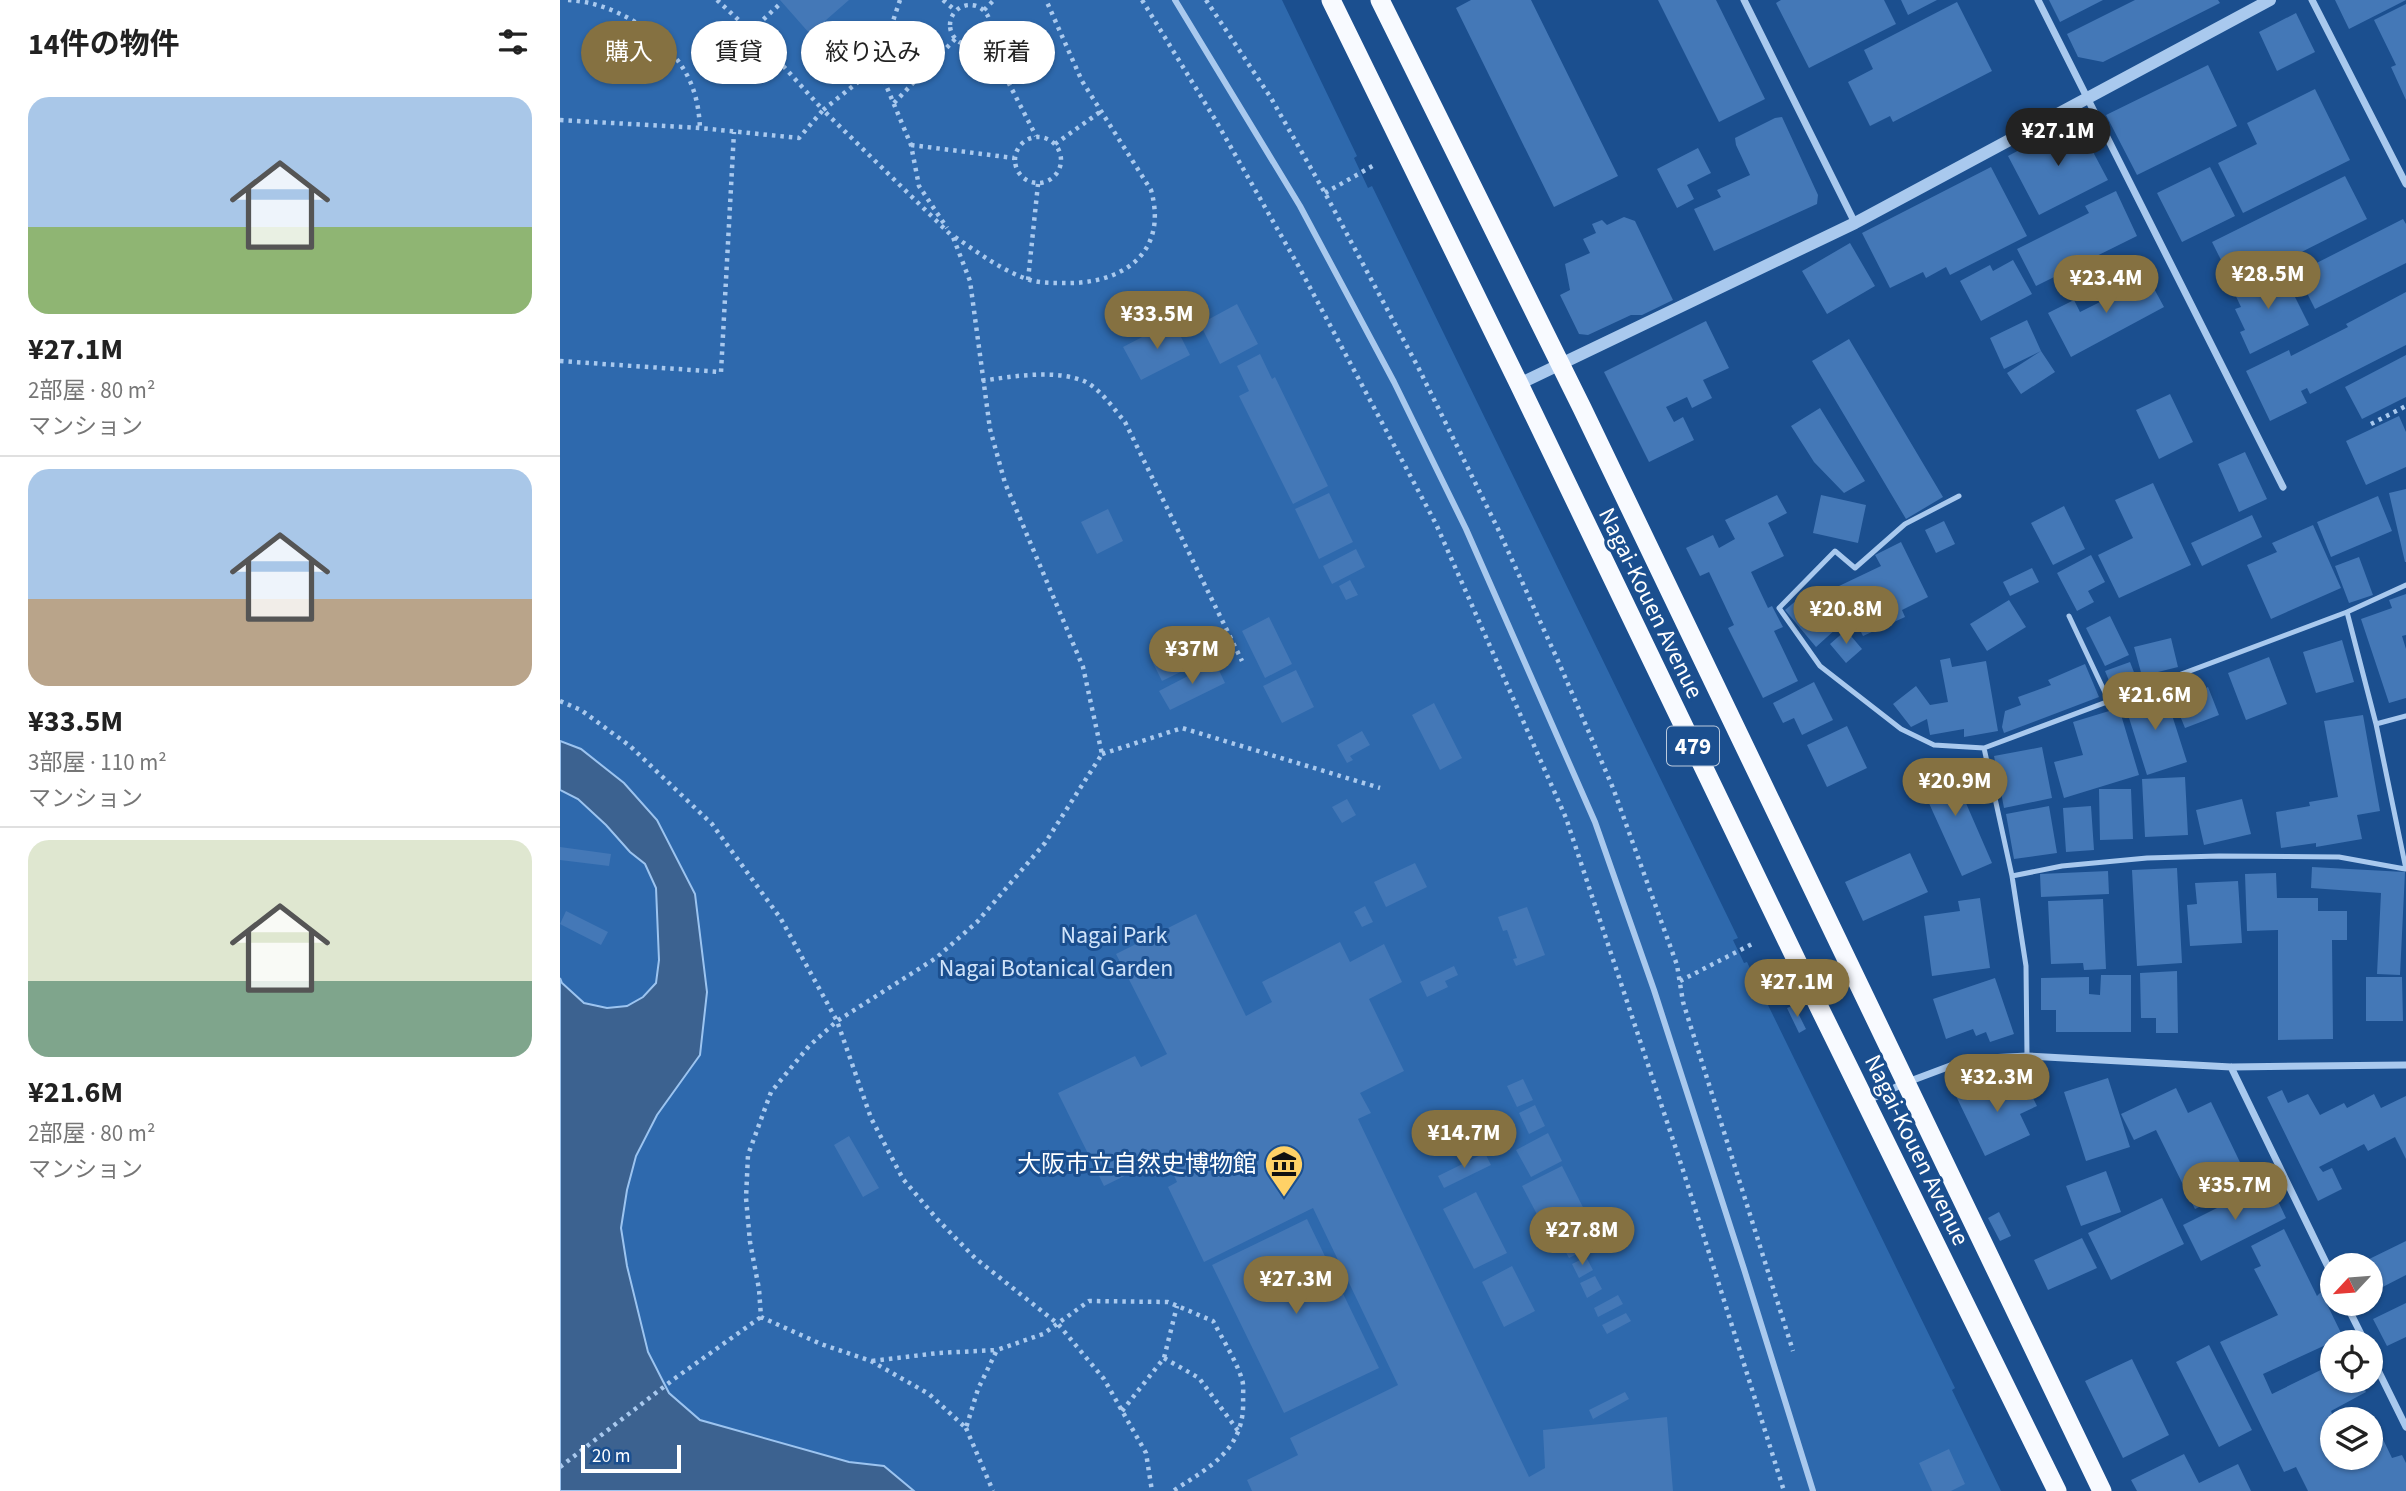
<!DOCTYPE html>
<html lang="ja">
<head>
<meta charset="utf-8">
<style>
	body { margin:0; font-family:"Source Sans 3","Noto Sans JP",sans-serif; background:#f2f2f2; color:#222; height:100vh; display:flex; flex-direction:column; font-size:26px; white-space:nowrap }
	* { box-sizing:border-box; margin:0 }
	p { font-size:23px; color:#767676 }
	.icon { flex:none; width:38px; height:38px; fill:none; stroke:currentColor; stroke-width:2; stroke-linecap:round; stroke-linejoin:round }
	.map { position:relative; flex:1; overflow:hidden }
	.drawer { display:flex; flex-direction:column; background:#fff; width:560px }
	.drawer>* { flex:none }
	.hud { position:absolute; left:21px; top:21px; width:665px; height:63px; display:flex; gap:14px }
	.needle { width:46px; rotate:244deg }
	.tools { position:absolute; left:1760px; top:1253px; display:grid; gap:14px }
	.tools a { display:grid; place-items:center; width:63px; height:63px; border-radius:50%; background:#fff; box-shadow:0 2px 5px #0004; font-size:35px }
	.scale { position:absolute; left:21px; bottom:18px; width:100px; box-sizing:border-box; padding-left:7px; border:4px solid #fff; border-top:0; font-size:19px; line-height:24px; white-space:nowrap; color:#fff; -webkit-text-stroke:5px #1b4f8f; paint-order:stroke }
	.price { position:absolute; translate:-50% -60px; padding:0 16px; border-radius:24px; background:#857141; color:#fff; font-size:23px; line-height:46px; filter:drop-shadow(0 2px 4px #0008) }
	.price::after { content:''; position:absolute; left:50%; top:42px; width:21px; height:16px; margin-left:-10px; background:inherit; clip-path:polygon(0 0,100% 0,50% 100%) }
	.price.active { background:#222; color:#fff }
	ul { padding:0; list-style:none }
	li { display:grid; align-content:center; gap:14px; height:371px; padding:0 28px }
	li+li { border-top:2px solid #e0e0e0 }
	li span { display:grid; place-items:center; height:217px; border-radius:21px; color:#555 }
	li>.icon { margin-inline-start:auto }
	span .icon { width:126px; height:126px; fill:#fffc; stroke-width:1 }
	li b { font-size:30px }
	h2 { display:flex; justify-content:space-between; align-items:center; height:84px; padding:0 28px; font-size:30px }
	.chip { padding:0 24px; border-radius:32px; background:#fff; box-shadow:0 2px 5px #0004; font-size:24px; line-height:63px }
	.chip.active { background:#857141; color:#fff }
	main { display:flex; flex:1; min-height:0 }
	.map>svg:first-child { display:block }
	.green { fill:#2e69ad }
	.water { fill:#3c6290; stroke:#9cc4f0; stroke-width:2 }
	.building { fill:#4478b7 }
	.lines { fill:none; stroke-linecap:round; stroke-linejoin:round }
	.path { stroke:#a9c9ee; stroke-width:4.5; stroke-dasharray:3.5 5; stroke-linecap:butt }
	.service { stroke:#a9c9ee; stroke-width:5 }
	.pedestrian { stroke:#a9c9ee; stroke-width:6 }
	.minor { stroke:#a9c9ee; stroke-width:7 }
	.tertiary { stroke:#a9c9ee; stroke-width:12 }
	.trunk { stroke:#f8faff; stroke-width:19 }
	.labels { text-anchor:middle; stroke-width:6; stroke-linejoin:round; paint-order:stroke }
	.shield { fill:#1b4f8f; stroke:#bbcadd; stroke-width:2 }
	.shield-label { font-size:23px; font-weight:bold; fill:#fff }
	.street-label { font-size:24px; fill:#fff; stroke:#1b4f8f }
	.park-label { font-size:24px; fill:#cfe3fa; stroke:#1b4f8f }
	.poi-label { font-size:24px; fill:#fff; stroke:#1b4f8f; text-anchor:end }
</style>
</head>
<body>
<main>
<section class="drawer">
<h2>14件の物件<svg class="icon" aria-label="filters" viewBox="0 0 24 24"><path d="M4 7h16M4 17h16"/><circle cx="9" cy="7" r="2"/><circle cx="15" cy="17" r="2"/></svg></h2>
<ul>
<li><span style="background:linear-gradient(#a9c7e8 60%,#8fb573 0)"><svg class="icon" aria-label="home" viewBox="0 0 24 24"><path d="M3 11l9-7 9 7M6 9v11h12V9"/></svg></span><div><b>¥27.1M</b><p>2部屋 · 80 m²</p><p>マンション</p></div></li>
<li><span style="background:linear-gradient(#a9c7e8 60%,#b9a48a 0)"><svg class="icon" aria-label="home" viewBox="0 0 24 24"><path d="M3 11l9-7 9 7M6 9v11h12V9"/></svg></span><div><b>¥33.5M</b><p>3部屋 · 110 m²</p><p>マンション</p></div></li>
<li><span style="background:linear-gradient(#dfe7d0 65%,#7fa58c 0)"><svg class="icon" aria-label="home" viewBox="0 0 24 24"><path d="M3 11l9-7 9 7M6 9v11h12V9"/></svg></span><div><b>¥21.6M</b><p>2部屋 · 80 m²</p><p>マンション</p></div></li>
</ul>
</section>
<div class="map">
<svg width="1846" height="1491" viewBox="0 0 1846 1491">
	<rect width="100%" height="100%" fill="#1b4f8f"/>
	<!-- green -->
	<path class="green" d="M0 0H722L797 156 794 158 808 188 812 186 1178 938 1173 940 1184 963 1187 962 1395 1388 1392 1390 1441 1491H0Z"/>
	<!-- water -->
	<path class="water" d="M0 741 21 749 64 783 97 820 135 894 147 992 140 1055 97 1115 76 1156 67 1190 61 1228 67 1266 88 1352 109 1393 140 1420 289 1462 324 1466 354 1491H0V978L2 983 24 1003 47 1008 67 1006 83 997 96 983 99 960 96 888 85 864 70 852 46 825 18 799 0 790Z"/>
	<!-- building -->
	<path class="building" d="M220 0H289L250 34Z
		M911 0H971L1058 176 994 207 896 8Z
		M1098 0H1156L1205 99 1159 122Z
		M1221 0H1324L1336 24 1249 68 1216 3Z
		M1341 0H1377L1348 15Z
		M1489 0H1543L1500 22Z
		M1575 0H1658L1660 3 1543 62 1518 57 1507 34Z
		M1775 0H1846L1789 29Z
		M1397 2 1432 71 1333 122 1330 116 1310 126 1288 82 1313 69 1304 50Z
		M1846 4V100L1831 67 1836 65 1814 20Z
		M1736 13 1755 52 1717 71 1699 32Z
		M1648 65 1677 126 1577 175 1546 115Z
		M1755 89 1790 160 1683 213 1658 163 1697 144 1687 123Z
		M1222 117 1258 195 1257 204 1154 251 1134 209 1161 197 1157 190 1190 175 1176 145 1175 138 1215 118Z
		M1516 120 1548 180 1479 215 1448 156Z
		M1138 148 1151 173 1127 185 1134 199 1117 208 1097 169Z
		M1431 167 1467 236 1390 275 1386 267 1366 278 1363 272 1330 288 1302 233Z
		M1650 167 1675 216 1622 242 1597 193Z
		M1785 176 1807 219 1674 286 1652 242Z
		M1556 191 1577 236 1476 286 1457 249 1529 213 1525 206Z
		M1064 217 1075 221 1113 300 1082 315H1071L1028 335 1019 334 1000 295 1010 290 1005 264 1030 253 1023 239 1036 233 1032 224 1042 220 1047 225Z
		M1843 219 1846 224V263L1755 309 1737 273Z
		M1290 243 1315 286 1267 314 1242 271Z
		M1453 260 1472 294 1421 321 1400 281 1430 265 1433 271Z
		M1720 267 1749 325 1690 354 1680 332 1685 330 1675 309 1681 307 1673 290Z
		M1585 272 1604 307 1511 357 1488 313 1514 300 1520 312 1550 297 1548 292Z
		M1846 292V345L1750 394 1747 388 1741 391 1747 403 1710 421 1686 371 1729 350 1731 356 1788 327 1786 324Z
		M677 304 698 344 660 364 640 324Z
		M1467 320 1481 351 1444 369 1430 338Z
		M613 321 630 355 581 380 563 347Z
		M1146 321 1169 368 1143 380 1152 398 1132 408 1127 397 1106 407 1114 422 1123 417 1134 440 1089 462 1044 372Z
		M1289 339 1383 497 1346 519 1252 361Z
		M1481 351 1495 372 1461 394 1447 373Z
		M700 354 712 379 715 377 768 486 733 504 679 396 689 391 677 366Z
		M1846 355V397L1802 419 1785 387Z
		M1610 394 1633 442 1599 459 1576 410Z
		M1260 408 1305 481 1284 493 1254 462 1231 426Z
		M1839 416 1846 432V467L1806 485 1786 441Z
		M1685 452 1707 499 1679 512 1658 464Z
		M1593 483 1631 565 1559 598 1538 555 1573 538 1555 500Z
		M1846 489V562H1845L1829 493Z
		M769 493 793 542 759 559 735 509Z
		M1217 495 1227 513 1208 523 1224 556 1191 572 1208 608 1212 606 1223 627 1214 631 1238 681 1203 698 1168 628 1174 625 1149 572 1140 576 1126 548 1153 535 1159 548 1175 539 1165 520Z
		M1261 495 1306 505 1298 543 1253 533Z
		M1818 496 1832 531 1771 557 1757 522Z
		M1504 506 1525 549 1493 565 1471 523Z
		M548 509 563 541 537 554 521 522Z
		M1692 515 1702 537 1642 566 1631 543Z
		M1384 521 1395 544 1376 553 1365 530Z
		M1753 525 1781 588 1711 619 1687 565 1717 552 1712 543Z
		M1341 542 1368 597 1342 610 1345 617 1303 636 1295 620 1277 628 1269 610 1287 601 1279 586 1321 566 1315 555Z
		M796 549 805 567 772 584 763 566Z
		M1531 555 1545 582 1528 591 1534 602 1517 611 1497 573Z
		M1799 557 1813 595 1789 603 1775 566Z
		M1472 568 1479 582 1450 596 1443 582Z
		M790 580 798 595 786 600 779 586Z
		M1251 588 1265 605 1260 610 1277 628 1256 647 1225 610Z
		M1846 594V635L1842 636 1846 649V698L1829 703 1801 619 1832 608 1829 600Z
		M1449 600 1466 627 1427 651 1410 624Z
		M1550 616 1569 655 1545 666 1526 628Z
		M709 617 732 664 705 678 682 631Z
		M1286 630 1302 649 1286 663 1270 644Z
		M1611 638 1618 667 1582 676 1574 647Z
		M1782 640 1794 682 1756 693 1743 652Z
		M636 641 645 660 602 681 593 663Z
		M1709 657 1727 704 1686 720 1668 673Z
		M1390 658 1392 667 1426 661 1438 731 1404 737V729L1370 735 1367 719 1351 727 1333 704 1356 686 1370 705 1388 702 1380 660Z
		M655 662 665 683 610 710 599 691Z
		M1570 662 1577 680 1560 687 1550 683 1545 671Z
		M1525 664 1539 697 1444 733 1442 727 1445 711 1461 705 1458 697 1491 685 1488 680Z
		M736 670 754 707 722 723 703 686Z
		M1254 682 1273 720 1242 735 1234 718 1223 723 1213 703Z
		M1648 687 1659 715 1625 728 1614 701Z
		M1604 690 1627 762 1587 775 1564 702Z
		M874 703 902 758 880 770 852 715Z
		M1559 708 1579 775 1504 798 1494 762 1523 755 1513 722Z
		M1803 715 1820 811 1797 815 1802 839 1756 847V843L1721 848 1716 812 1750 806 1749 802 1778 797 1764 721Z
		M1287 726 1307 768 1267 787 1247 745Z
		M802 731 810 745 790 756 793 760 787 763 777 745Z
		M1482 747 1492 798 1444 808 1434 756Z
		M1396 762 1406 783 1399 787 1432 863 1402 876 1358 779Z
		M1625 777 1628 835 1585 837 1582 779Z
		M1539 789H1571L1573 839 1540 840Z
		M787 799 796 815 782 823 772 807Z
		M1682 799 1691 834 1644 845 1636 810Z
		M1489 806 1497 853 1454 859 1446 814Z
		M1531 806 1534 850 1506 852 1503 808Z
		M0 847 51 854 49 866 0 860Z
		M1350 853 1368 892 1303 921 1285 882Z
		M855 863 867 887 826 907 814 882Z
		M1752 867 1845 872 1840 975 1817 974 1821 893 1751 888Z
		M1617 868 1622 963 1577 966 1572 870Z
		M1548 871 1549 894 1481 897 1480 874Z
		M1716 873 1717 898H1758V911H1787V940H1772L1773 1039 1718 1040V930L1687 931 1685 874Z
		M1678 881 1682 943 1630 946 1627 905 1637 904 1635 883Z
		M1420 898 1430 968 1372 976 1364 916 1400 911 1398 901Z
		M1543 899 1546 969 1524 970 1523 963 1491 964 1488 901Z
		M805 906 813 922 802 927 794 912Z
		M967 907 985 955 956 966 953 959 957 958 947 930 943 931 938 917Z
		M6 911 48 932 41 945 0 924Z
		M636 914 686 1016 712 1002 702 982 780 942 790 962 824 944 842 982 809 999 844 1071 800 1093 811 1113 798 1119 969 1477 985 1468 983 1430 1107 1417 1113 1491H692L687 1480 738 1455 730 1438 838 1385 753 1208 644 1262 608 1187 617 1182 605 1156 544 1186 498 1093 575 1056 581 1067 607 1054 556 954Z
		M894 966 898 975 885 981 888 987 867 997 860 982Z
		M1617 971 1618 1033H1596V1018H1581L1580 973Z
		M1541 975H1571V1032H1496V1010H1481V978L1529 977V994L1540 995Z
		M1806 977H1842L1843 1021H1806Z
		M1435 978 1454 1034 1430 1042 1426 1032 1416 1036 1413 1029 1386 1039 1373 999Z
		M1234 1005 1246 1029 1239 1033 1227 1008Z
		M1437 1076 1448 1100 1459 1095 1453 1083 1463 1078 1477 1106 1460 1114 1470 1135 1425 1156 1396 1096Z
		M1548 1078 1570 1147 1526 1161 1504 1092Z
		M963 1079 973 1100 957 1107 947 1086Z
		M1616 1088 1628 1113 1651 1102 1690 1183 1635 1209 1596 1130 1574 1140 1561 1114Z
		M1722 1090 1728 1103 1748 1094 1760 1115 1784 1103 1787 1108 1814 1094 1821 1108 1846 1096V1159L1835 1137 1808 1151 1804 1144 1759 1167 1763 1172 1772 1168 1782 1189 1758 1201 1707 1097Z
		M975 1105 985 1126 969 1134 959 1113Z
		M988 1133 1002 1161 971 1177 956 1150Z
		M289 1136 319 1188 303 1197 274 1145Z
		M925 1153 931 1165 884 1188 878 1176Z
		M1002 1166 1030 1221 991 1241 962 1186Z
		M1546 1171 1561 1212 1521 1226 1506 1186Z
		M1709 1182 1726 1218 1641 1261 1623 1225Z
		M916 1192 947 1253 914 1269 883 1209Z
		M1602 1198 1624 1244 1551 1280 1528 1233Z
		M1439 1212 1451 1236 1440 1241 1428 1218Z
		M747 1219 819 1368 724 1413 652 1265Z
		M1724 1229 1757 1296 1761 1292 1783 1337 1703 1374 1712 1394 1773 1364V1381H1800L1806 1392 1771 1411 1774 1419 1773 1458H1811V1430L1817 1427 1832 1458 1842 1455 1846 1463V1491H1748L1736 1467 1724 1472 1660 1342 1718 1315 1694 1269 1701 1266 1691 1246Z
		M1016 1237 1023 1251 1009 1258 1002 1245Z
		M1522 1238 1537 1268 1488 1290 1474 1260Z
		M1846 1241V1275L1811 1293V1265H1797Z
		M1026 1257 1033 1270 1019 1278 1012 1264Z
		M952 1266 975 1311 944 1327 922 1282Z
		M1035 1276 1042 1289 1027 1298 1020 1283Z
		M1058 1295 1063 1304 1038 1317 1034 1308Z
		M1846 1303V1337L1827 1346 1813 1319Z
		M1066 1313 1071 1321 1047 1334 1042 1325Z
		M1649 1345 1692 1430 1659 1447 1616 1362Z
		M1572 1359 1609 1435 1563 1458 1525 1381Z
		M1065 1392 1069 1399 1033 1419 1029 1410Z
		M1389 1449 1405 1484 1391 1491H1372L1359 1463Z
		M1624 1454 1639 1483 1678 1464 1691 1491H1577L1571 1480Z"/>
	<g class="lines">
		<!-- path -->
		<path class="path" d="M8 0C54 2 105 34 127 75 136 92 139 109 140 128
			M157 0 197 37 263 110 318 66
			M340 0 318 66 351 145 359 186 387 228
			M383 0 396 11
			M582 0 656 121 739 267 876 524 1006 818 1122 1167 1224 1491
			M646 0 711 98 765 193 858 367 938 529 999 663 1053 788 1117 965 1123 1002 1233 1351
			M390 25a20 20 0 1 1 40 0a20 20 0 1 1-40 0Z
			M424 10 434 0
			M263 23 309 73
			M191 31 222 2
			M425 37 476 136
			M334 103 396 38
			M0 120 140 128 239 138 263 110 393 237 410 281 430 429 445 483 523 667 542 754 485 843 417 922 376 958 277 1021 249 1046 211 1092 188 1155 186 1198 190 1242 199 1289 201 1317 261 1344 311 1361 369 1394 406 1428 418 1389 437 1350 483 1334 529 1301 608 1302 653 1321C662 1338 678 1364 682 1380 684 1385 683 1392 683 1397 686 1449 651 1466 613 1491
			M455 160a23 23 0 1 1 46 0a23 23 0 1 1-46 0Z
			M495 144 540 112
			M351 145 454 158
			M765 193 816 164
			M395 237C419 253 442 271 470 280 480 283 491 283 502 283 561 285 609 254 591 190L522 81 486 0
			M468 280 478 184
			M0 361 161 372 174 132
			M422 381C452 376 498 369 526 382 541 390 554 409 565 422L682 661
			M1811 424 1846 406
			M0 701 21 710 70 746 152 824 221 919 277 1021 311 1118 343 1179 377 1219 415 1258 498 1324 544 1379 586 1453 592 1491
			M542 754 622 728 820 788
			M1120 981 1192 944
			M604 1358 639 1378 679 1432
			M312 1361 378 1353 437 1350
			M562 1411 604 1358 617 1306
			M406 1428 433 1491
			M0 1467 114 1379 201 1317"/>
		<!-- service -->
		<path class="service" d="M1399 496 1345 524 1295 568 1275 551 1219 608 1260 666 1341 729 1374 745 1424 748
			M1787 612 1846 585
			M1509 616 1549 701
			M1816 724 1846 716
			M1452 876 1502 866 1587 858 1659 856 1779 857 1845 869
			M1467 1056 1466 966 1452 876 1424 748 1787 612 1816 724 1846 869"/>
		<!-- pedestrian -->
		<path class="pedestrian" d="M615 0 740 206 834 382 906 529 1035 822 1094 990 1184 1269 1253 1491"/>
		<!-- minor -->
		<path class="minor" d="M1184 0 1295 223
			M1478 0 1723 487
			M1752 0 1846 184
			M1671 1067 1773 1277
			M1306 1101 1345 1083 1409 1059 1467 1056 1671 1067 1846 1065
			M1786 1304 1805 1342
			M1811 1356 1846 1427"/>
		<!-- tertiary -->
		<path class="tertiary" d="M959 384 1295 223 1710 0"/>
		<!-- trunk -->
		<path class="trunk" d="M771 0 959 384 1258 1005 1497 1491
			M820 0 1022 408 1542 1491"/>
	</g>
	<!-- icons -->
	<defs>
		<g id="museum-pin" transform="scale(2.0125)"><path d="M0 17L-7.5 6A9.5 9.5 0 1 1 7.5 6Z" fill="#ffd166" stroke="#1b4f8f"/><path d="M0-6L6-3V-2H-6V-3ZM-5-1h2V3h-2ZM-1-1h2V3h-2ZM3-1h2V3H3ZM-6 4H6V6H-6Z" fill="#111"/></g>
	</defs>
	<g fill-rule="evenodd">
		<use href="#museum-pin" x="724" y="1164"/>
	</g>
	<g class="labels">
		<!-- shield labels -->
		<rect class="shield" x="1107" y="726.5" width="52" height="39" rx="5"/>
		<g class="shield-label">
			<text x="1133" y="754">479</text>
		</g>
		<!-- street labels -->
		<g class="street-label">
			<text transform="translate(1091 603) rotate(64)" y="8">Nagai-Kouen Avenue</text>
			<text transform="translate(1357 1150) rotate(64)" y="8">Nagai-Kouen Avenue</text>
		</g>
		<!-- park labels -->
		<g class="park-label">
			<text x="554" y="943">Nagai Park</text>
			<text x="496" y="976">Nagai Botanical Garden</text>
		</g>
		<!-- poi labels -->
		<g class="poi-label">
			<text x="697" y="1172">大阪市立自然史博物館</text>
		</g>
	</g>
</svg>
<div class="tools">
<a><svg class="needle" viewBox="-14 -14 28 28"><path d="M0-13l5 13h-10z" fill="#e53935"/><path d="M0 13l5-13h-10z" fill="#767676"/></svg></a>
<a><svg class="icon" aria-label="locate" viewBox="0 0 24 24"><circle cx="12" cy="12" r="6"/><path d="M12 2v4M12 18v4M2 12h4M18 12h4"/></svg></a>
<a><svg class="icon" aria-label="layers" viewBox="0 0 24 24"><path d="M12 4l9 5-9 5-9-5zM3 14l9 5 9-5"/></svg></a>
</div>
<div class="scale">20 m</div>
<b class="price active" style="left:1498px;top:168px">¥27.1M</b>
<b class="price" style="left:1708px;top:311px">¥28.5M</b>
<b class="price" style="left:1546px;top:315px">¥23.4M</b>
<b class="price" style="left:597px;top:351px">¥33.5M</b>
<b class="price" style="left:1286px;top:646px">¥20.8M</b>
<b class="price" style="left:632px;top:686px">¥37M</b>
<b class="price" style="left:1595px;top:732px">¥21.6M</b>
<b class="price" style="left:1395px;top:818px">¥20.9M</b>
<b class="price" style="left:1237px;top:1019px">¥27.1M</b>
<b class="price" style="left:1437px;top:1114px">¥32.3M</b>
<b class="price" style="left:904px;top:1170px">¥14.7M</b>
<b class="price" style="left:1675px;top:1222px">¥35.7M</b>
<b class="price" style="left:1022px;top:1267px">¥27.8M</b>
<b class="price" style="left:736px;top:1316px">¥27.3M</b>
<div class="hud">
<a class="chip active">購入</a>
<a class="chip">賃貸</a>
<a class="chip">絞り込み</a>
<a class="chip">新着</a>
</div>
</div>
</main>
</body>
</html>
